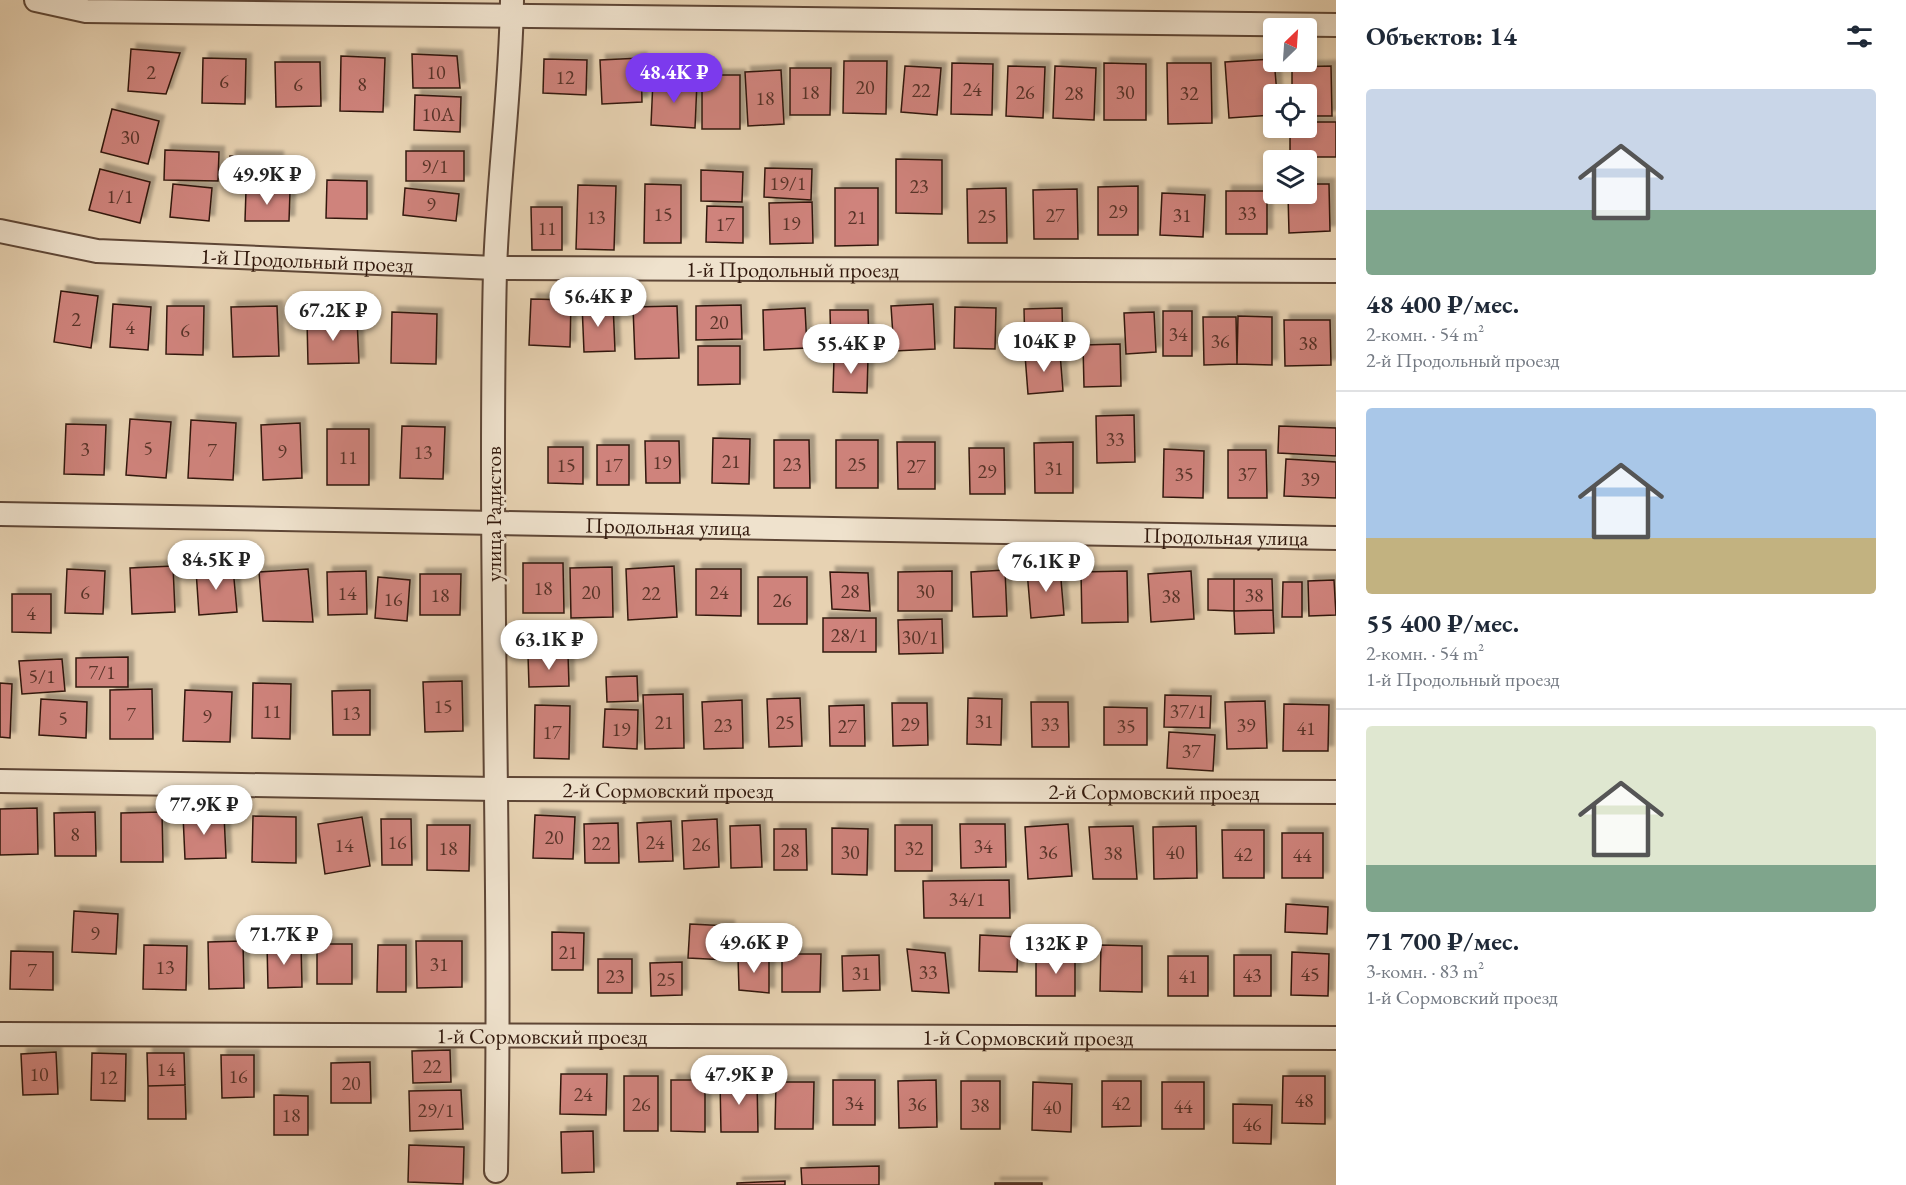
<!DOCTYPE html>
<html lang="ru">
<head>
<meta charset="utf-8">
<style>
	body { margin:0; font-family:"EB Garamond",serif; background:#f2f2f3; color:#1f2937; height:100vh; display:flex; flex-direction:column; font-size:22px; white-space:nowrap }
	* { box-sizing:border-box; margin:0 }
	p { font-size:20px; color:#747a83 }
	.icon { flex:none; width:33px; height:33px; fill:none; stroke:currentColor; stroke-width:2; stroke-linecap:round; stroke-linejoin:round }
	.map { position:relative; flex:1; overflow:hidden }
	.panel { display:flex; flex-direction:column; background:#fff; width:570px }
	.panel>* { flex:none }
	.needle { width:39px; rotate:25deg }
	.tools { position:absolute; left:1263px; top:18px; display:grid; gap:12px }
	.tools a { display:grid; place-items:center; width:54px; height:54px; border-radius:6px; background:#fff; box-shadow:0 3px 9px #0003; font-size:30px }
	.price { position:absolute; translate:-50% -51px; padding:0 14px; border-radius:21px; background:#fff; color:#222; font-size:20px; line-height:39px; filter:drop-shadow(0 2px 3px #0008) }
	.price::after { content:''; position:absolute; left:50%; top:36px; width:18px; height:14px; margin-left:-9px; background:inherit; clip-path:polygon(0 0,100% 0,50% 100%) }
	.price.selected { background:#7c3aed; color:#fff }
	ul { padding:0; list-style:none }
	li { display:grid; align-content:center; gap:12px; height:318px; padding:0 30px }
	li+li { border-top:2px solid #e0e1e3 }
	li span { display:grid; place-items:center; height:186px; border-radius:6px; color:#555 }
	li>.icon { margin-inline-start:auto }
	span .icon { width:108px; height:108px; fill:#fffc; stroke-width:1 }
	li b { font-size:26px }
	h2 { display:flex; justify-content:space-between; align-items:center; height:72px; padding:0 30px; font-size:26px }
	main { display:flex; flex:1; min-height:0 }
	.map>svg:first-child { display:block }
	.building { fill:#cf837c; stroke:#31180c; stroke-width:1.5; filter:url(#shadow) }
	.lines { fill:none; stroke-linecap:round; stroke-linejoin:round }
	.minor-casing { stroke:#5e4636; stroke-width:26 }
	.minor { stroke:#efe2cd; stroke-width:22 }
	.labels { text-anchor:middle; stroke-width:6; stroke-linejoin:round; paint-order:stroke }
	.number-label { font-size:20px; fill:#583328 }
	.street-label { font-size:22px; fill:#31180c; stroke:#efe2cd }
</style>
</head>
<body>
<main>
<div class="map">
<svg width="1336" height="1185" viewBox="0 0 1336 1185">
	<defs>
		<filter id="shadow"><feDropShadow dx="5.5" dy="-5.5" stdDeviation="1.5" flood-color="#0004"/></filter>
	</defs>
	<rect width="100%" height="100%" fill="#e7d2b2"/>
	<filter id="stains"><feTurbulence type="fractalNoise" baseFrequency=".00333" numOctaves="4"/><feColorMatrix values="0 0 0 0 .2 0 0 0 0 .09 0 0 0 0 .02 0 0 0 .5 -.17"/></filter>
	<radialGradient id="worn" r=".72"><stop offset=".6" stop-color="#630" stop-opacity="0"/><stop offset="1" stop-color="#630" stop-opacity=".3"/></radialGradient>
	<!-- building -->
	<path class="building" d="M131 49 180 53 166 94 128 91Z
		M412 54 457 56 460 88H413Z
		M341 56 385 58 383 112 340 111Z
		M203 58 246 59 245 104 202 103Z
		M641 58 642 102 602 104 600 60Z
		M544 59 587 60 586 95 543 93Z
		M1274 59 1277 94H1274V115L1229 118 1225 62Z
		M844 61H887L886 114 843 113Z
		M275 62H320L321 106 276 107Z
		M952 63 993 64 992 115 951 114Z
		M1104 63 1146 64V120H1104Z
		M1167 63H1211L1212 123 1168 124Z
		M905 66 941 68 937 115 901 112Z
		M1008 66 1045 67 1043 118 1006 116Z
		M1055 66 1096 68 1094 120 1053 118Z
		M1331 66 1332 116H1306V94H1292V67Z
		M790 68H831L830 115H790Z
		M781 70 784 124 748 126 745 72Z
		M702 75H740V129H702Z
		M653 80 697 82 695 128 651 125Z
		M415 95 461 97 460 132 414 130Z
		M112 109 159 121 148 164 101 152Z
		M1306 122H1336V157H1290V128H1306Z
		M165 150 219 152 218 181 164 180Z
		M406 151H464V181H406Z
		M230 156 278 157 276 185 229 183Z
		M896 159 942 160V214L896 213Z
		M765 168 812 169 811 200 764 197Z
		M100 169 150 182 140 223 89 210Z
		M701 170 743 172 742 202 701 201Z
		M327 180 367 181V219L326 218Z
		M173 184 212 188 209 221 170 217Z
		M645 184 681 185V243H644Z
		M1306 184H1329L1330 231 1289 233 1288 194H1306Z
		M578 185 616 186 614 250 576 249Z
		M1138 186V235H1098V187Z
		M405 188 459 194 456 221 403 215Z
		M835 188H878V245L835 246Z
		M1006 188 1007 243H968L967 189Z
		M1077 189 1078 239H1034L1033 190Z
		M246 190 290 191 289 221H245Z
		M1226 191H1267V234H1226Z
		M1162 193 1205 195 1203 237 1160 235Z
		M812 202 813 243 770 244 769 203Z
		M707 206 743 207V243L706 242Z
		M531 207H562V250H532Z
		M61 291 98 296 91 348 54 342Z
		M531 299 571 300 570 347 529 345Z
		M613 303 615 351 584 352 582 304Z
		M113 304 151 307 148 350 110 347Z
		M933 304 935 349 894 351 891 306Z
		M741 305 742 339 696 340V306Z
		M167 306H204L203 355 166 354Z
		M277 306 279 356 233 357 231 307Z
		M677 306 679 358 635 359 633 307Z
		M955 307 996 308 995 349 954 348Z
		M805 308 807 348 764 350 763 310Z
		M1062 308 1063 348H1025L1024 309Z
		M830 310H868L869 348 831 349Z
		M1163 311H1192V356H1163Z
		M392 312 437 314 436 364 391 363Z
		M1154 312 1156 352 1126 354 1124 313Z
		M1238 316 1272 317V365L1237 364Z
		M1203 317H1236L1237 364 1204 365Z
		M357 319 359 363 308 364 307 320Z
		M1284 320H1330L1331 365 1285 366Z
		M1120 344 1121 386 1084 387 1083 345Z
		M698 346H740V384L698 385Z
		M1060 353 1063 391 1028 394 1025 355Z
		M834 358H868L867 393 833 392Z
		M1134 415 1135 462 1097 463 1096 416Z
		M130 419 171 422 166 478 126 475Z
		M191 420 236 423 233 480 188 478Z
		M300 423 302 478 263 480 261 425Z
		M66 424 106 425 104 475 64 474Z
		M402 426 445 427 443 479 400 478Z
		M1279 426 1336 428V456L1278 453Z
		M327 429H369V485H327Z
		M713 438 750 439 749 484 712 483Z
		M774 440H809L810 488H774Z
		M836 440H878V488H836Z
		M645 441H679L680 483H646Z
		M897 442H935V489H898Z
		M1073 442V493H1035L1034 443Z
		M597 445H629V485H597Z
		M548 447H583V484L548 483Z
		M969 448H1004L1005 494H970Z
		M1164 449 1204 451 1203 498 1163 497Z
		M1228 450H1266L1267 498H1228Z
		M1286 459 1336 462V498L1284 496Z
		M523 563H563L564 613H523Z
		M173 566 175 612 132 614 130 568Z
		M674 566 677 617 628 620 626 569Z
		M612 567 613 617 571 618 570 568Z
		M233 568 237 612 199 615 196 570Z
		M1060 568 1064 615 1031 618 1027 571Z
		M67 569 105 571 103 614 65 613Z
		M308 569 313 622 263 621 259 572Z
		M696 569H741V616L696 615Z
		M1005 570 1007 616 973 617 971 572Z
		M366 571 367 614 328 615 327 572Z
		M952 571V611H898V572Z
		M1127 571 1128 622 1082 623 1081 572Z
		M1191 571 1194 619 1151 622 1148 574Z
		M830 572 868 573 870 611 832 609Z
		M420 574H461L460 615H420Z
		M378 577 410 580 407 621 375 618Z
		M758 577H807V624H758Z
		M1208 579H1234V611L1208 610Z
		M1234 579H1272L1273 610 1234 611Z
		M1334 580 1336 615 1309 616 1308 581Z
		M1283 582H1302V617H1282Z
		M12 594H51V633L12 632Z
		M1273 610 1274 633 1235 634 1234 611Z
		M823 618H876V652H823Z
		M942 619 943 653 899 654 898 620Z
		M568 654 569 686 529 687 528 655Z
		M128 657V687H76V658Z
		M62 659 65 691 22 694 19 661Z
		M637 676 638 701 607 702 606 677Z
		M462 681 463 731 425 732 423 682Z
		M0 683 12 684 10 738 0 737Z
		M253 683 291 684 290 739 252 738Z
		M152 689 153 739H110V690Z
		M185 690 232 692 230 742 183 741Z
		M370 690V735H333L332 691Z
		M683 694 684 748 645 749 643 695Z
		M1165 695 1211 696 1210 728 1164 727Z
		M800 698 802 746 769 747 767 699Z
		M968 698 1002 699 1001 745 967 744Z
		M41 699 87 702 86 738 39 735Z
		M742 700 743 748 704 749 702 702Z
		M1265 701 1267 748 1227 749 1225 702Z
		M1031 702H1068L1069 747H1032Z
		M892 703H927L928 745 893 746Z
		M1284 704 1329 705 1328 751H1283Z
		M535 705 570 706 569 759 534 758Z
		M864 705 865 746H830L829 706Z
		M1104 707 1147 708V745H1104Z
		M605 709 638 710 637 749 603 747Z
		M1169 732 1215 735 1213 771 1167 768Z
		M37 808 38 854 0 855V809Z
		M95 812 96 856H55L54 813Z
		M162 812 163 862H121V813Z
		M224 814 226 858 185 859 183 815Z
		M535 815 575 817 573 859 533 858Z
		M253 816 296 817V863L252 862Z
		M362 817 370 866 325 874 318 824Z
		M381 819H411L412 865H382Z
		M717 819 719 867 684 869 682 821Z
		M671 821 673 861 639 862 637 823Z
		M618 823 619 863H585L584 824Z
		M960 824H1005L1006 867 961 868Z
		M1068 824 1072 876 1028 879 1025 827Z
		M427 825H470L469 871 427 870Z
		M760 825 762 867 731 868 730 826Z
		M895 825H932V871H895Z
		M1133 826 1137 879H1093L1089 827Z
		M1196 826 1197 878 1154 879 1153 827Z
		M832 828 868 829 867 875 832 874Z
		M774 829H806L807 870H774Z
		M1222 830H1264V878H1223Z
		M1282 833H1323V878H1282Z
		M1009 880 1010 918H924L923 881Z
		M1286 904 1328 907 1327 934 1285 932Z
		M74 911 118 914 116 954 72 952Z
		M690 924 729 926 728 960 688 958Z
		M552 932 584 933 583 970H552Z
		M980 935 1018 937 1017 972 979 971Z
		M243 941 244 988 209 989 208 942Z
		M416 941H462V987L417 988Z
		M301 943 302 987 268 988 267 944Z
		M317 944H352V984H317Z
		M144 945 187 946 186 990 143 989Z
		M378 945H406V992H377Z
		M1101 945 1142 946V992L1100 991Z
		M907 949 945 953 949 993 912 991Z
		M11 951 53 952V990L10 989Z
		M1292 952 1329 954 1328 996 1291 995Z
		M782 954H821L820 992H782Z
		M769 955V993L739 990 738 957Z
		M879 955 880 990 843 991 842 956Z
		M1036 955H1075V996H1036Z
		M1234 955H1271V996H1234Z
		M1168 956H1208V996H1168Z
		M598 959H632V993H598Z
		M682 962V995L651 996 650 963Z
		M450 1050 451 1082 413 1083 412 1051Z
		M56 1052 58 1094 23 1095 21 1054Z
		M92 1053 126 1054 125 1101 91 1100Z
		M147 1053H184L185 1085 148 1086Z
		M221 1055H254V1097L222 1098Z
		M370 1062 371 1103H331V1063Z
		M561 1074H607L606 1115 560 1114Z
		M624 1076H658V1131H624Z
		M1283 1076H1325V1124L1282 1123Z
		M671 1080H705V1132L671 1131Z
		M720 1080H757L758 1132H721Z
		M833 1080H875V1125H833Z
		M936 1080 937 1127 899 1128 898 1081Z
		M961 1081H1000V1129H961Z
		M1102 1081H1141V1126L1102 1127Z
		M776 1082H814L813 1129H775Z
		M1033 1082 1072 1084 1071 1132 1032 1130Z
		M1162 1082H1204V1129H1162Z
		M185 1085 186 1119H148V1086Z
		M461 1090 463 1129 410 1131 409 1091Z
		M274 1095 308 1096V1135H274Z
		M1233 1104 1272 1105 1271 1144 1233 1143Z
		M593 1131 594 1172 562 1173 561 1132Z
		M409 1145 464 1147 463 1184 408 1182Z
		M879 1166V1185H802L801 1168Z
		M785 1181V1185H737V1183Z
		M995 1183H1042V1185H995Z"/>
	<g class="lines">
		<!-- minor casing -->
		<g class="minor-casing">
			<g id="minor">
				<path d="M36 0 86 11 1336 25"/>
				<path id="s1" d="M0 231 97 251 495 268 1336 271"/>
				<path id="s2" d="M0 514 1336 538"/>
				<path id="s3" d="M0 781 496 789 1336 792"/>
				<path id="s4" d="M0 1034 1336 1038"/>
				<path d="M496 1171C502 871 488 571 495 270 498 180 511 90 512 0"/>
			</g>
		</g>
		<!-- minor -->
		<use href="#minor" class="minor"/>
	</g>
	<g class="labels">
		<!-- number labels -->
		<g class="number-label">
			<text x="151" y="79">2</text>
			<text x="436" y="79">10</text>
			<text x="565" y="84">12</text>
			<text x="224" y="88">6</text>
			<text x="298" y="91">6</text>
			<text x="362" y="91">8</text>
			<text x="865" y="94">20</text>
			<text x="972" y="96">24</text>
			<text x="921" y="97">22</text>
			<text x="810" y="99">18</text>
			<text x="1025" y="99">26</text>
			<text x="1125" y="99">30</text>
			<text x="1074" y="100">28</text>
			<text x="1189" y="100">32</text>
			<text x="765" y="105">18</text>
			<text x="438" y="121">10А</text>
			<text x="130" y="144">30</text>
			<text x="435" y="173">9/1</text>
			<text x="788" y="190">19/1</text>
			<text x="919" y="193">23</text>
			<text x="120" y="203">1/1</text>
			<text x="431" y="211">9</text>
			<text x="1118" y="218">29</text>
			<text x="1247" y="220">33</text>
			<text x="663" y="221">15</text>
			<text x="1055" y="222">27</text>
			<text x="1182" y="222">31</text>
			<text x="987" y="223">25</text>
			<text x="596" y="224">13</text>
			<text x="857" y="224">21</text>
			<text x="791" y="230">19</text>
			<text x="725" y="231">17</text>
			<text x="547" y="235">11</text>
			<text x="76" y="326">2</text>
			<text x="719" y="329">20</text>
			<text x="130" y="334">4</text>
			<text x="185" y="337">6</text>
			<text x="1178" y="341">34</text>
			<text x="1220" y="348">36</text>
			<text x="1308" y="350">38</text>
			<text x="1115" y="446">33</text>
			<text x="148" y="455">5</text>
			<text x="85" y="456">3</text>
			<text x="212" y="457">7</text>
			<text x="282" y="458">9</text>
			<text x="423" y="459">13</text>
			<text x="348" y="464">11</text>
			<text x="731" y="468">21</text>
			<text x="662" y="469">19</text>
			<text x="792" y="471">23</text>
			<text x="857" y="471">25</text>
			<text x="566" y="472">15</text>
			<text x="613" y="472">17</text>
			<text x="916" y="473">27</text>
			<text x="1054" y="475">31</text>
			<text x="987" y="478">29</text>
			<text x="1184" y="481">35</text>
			<text x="1247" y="481">37</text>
			<text x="1310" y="486">39</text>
			<text x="543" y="595">18</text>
			<text x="850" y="598">28</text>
			<text x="925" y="598">30</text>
			<text x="85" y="599">6</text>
			<text x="591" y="599">20</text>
			<text x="719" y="599">24</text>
			<text x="347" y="600">14</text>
			<text x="651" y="600">22</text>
			<text x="440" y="602">18</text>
			<text x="1254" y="602">38</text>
			<text x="1171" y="603">38</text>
			<text x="393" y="606">16</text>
			<text x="782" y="607">26</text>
			<text x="31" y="620">4</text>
			<text x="849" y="642">28/1</text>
			<text x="920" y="644">30/1</text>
			<text x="102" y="679">7/1</text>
			<text x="42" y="683">5/1</text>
			<text x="443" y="713">15</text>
			<text x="272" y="718">11</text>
			<text x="1188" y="718">37/1</text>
			<text x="351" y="720">13</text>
			<text x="131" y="721">7</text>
			<text x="207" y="723">9</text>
			<text x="63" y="725">5</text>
			<text x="984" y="728">31</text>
			<text x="664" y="729">21</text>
			<text x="785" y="729">25</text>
			<text x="910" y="731">29</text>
			<text x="1050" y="731">33</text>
			<text x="723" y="732">23</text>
			<text x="1246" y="732">39</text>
			<text x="847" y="733">27</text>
			<text x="1126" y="733">35</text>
			<text x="1306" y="735">41</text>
			<text x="621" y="736">19</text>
			<text x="552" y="739">17</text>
			<text x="1191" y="758">37</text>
			<text x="75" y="841">8</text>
			<text x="554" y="844">20</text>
			<text x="397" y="849">16</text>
			<text x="655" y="849">24</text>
			<text x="601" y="850">22</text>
			<text x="701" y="851">26</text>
			<text x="344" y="852">14</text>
			<text x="983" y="853">34</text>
			<text x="448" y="855">18</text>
			<text x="914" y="855">32</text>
			<text x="790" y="857">28</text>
			<text x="850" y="859">30</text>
			<text x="1048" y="859">36</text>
			<text x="1175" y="859">40</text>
			<text x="1113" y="860">38</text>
			<text x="1243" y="861">42</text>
			<text x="1302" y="862">44</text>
			<text x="967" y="906">34/1</text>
			<text x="95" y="940">9</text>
			<text x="568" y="959">21</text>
			<text x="439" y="971">31</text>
			<text x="165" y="974">13</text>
			<text x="32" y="977">7</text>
			<text x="928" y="979">33</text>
			<text x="861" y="980">31</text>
			<text x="1310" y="981">45</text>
			<text x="1252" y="982">43</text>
			<text x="615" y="983">23</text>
			<text x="1188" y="983">41</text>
			<text x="666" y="986">25</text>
			<text x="432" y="1073">22</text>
			<text x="166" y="1076">14</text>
			<text x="39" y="1081">10</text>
			<text x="238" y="1083">16</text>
			<text x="108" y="1084">12</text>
			<text x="351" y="1090">20</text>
			<text x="583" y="1101">24</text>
			<text x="1304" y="1107">48</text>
			<text x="854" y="1110">34</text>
			<text x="1121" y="1110">42</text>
			<text x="641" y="1111">26</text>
			<text x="917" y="1111">36</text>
			<text x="980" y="1112">38</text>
			<text x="1183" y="1113">44</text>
			<text x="1052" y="1114">40</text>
			<text x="436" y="1117">29/1</text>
			<text x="291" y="1122">18</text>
			<text x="1252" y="1131">46</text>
		</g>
		<!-- street labels -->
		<g class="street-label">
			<text dy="8" stroke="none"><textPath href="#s1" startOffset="309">1-й Продольный проезд</textPath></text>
			<text dy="8" stroke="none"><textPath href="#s1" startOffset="795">1-й Продольный проезд</textPath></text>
			<text transform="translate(493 514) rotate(-90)" y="8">улица Радистов</text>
			<text dy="8" stroke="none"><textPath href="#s2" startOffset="668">Продольная улица</textPath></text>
			<text dy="8" stroke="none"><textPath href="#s2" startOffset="1226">Продольная улица</textPath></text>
			<text dy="8" stroke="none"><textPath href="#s3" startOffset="668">2-й Сормовский проезд</textPath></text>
			<text dy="8" stroke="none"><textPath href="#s3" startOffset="1154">2-й Сормовский проезд</textPath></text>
			<text dy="8" stroke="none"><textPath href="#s4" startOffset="542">1-й Сормовский проезд</textPath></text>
			<text dy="8" stroke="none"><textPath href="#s4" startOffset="1028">1-й Сормовский проезд</textPath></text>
		</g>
	</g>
	<rect width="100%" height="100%" filter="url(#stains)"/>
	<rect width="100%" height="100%" fill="url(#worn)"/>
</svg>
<div class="tools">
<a><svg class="needle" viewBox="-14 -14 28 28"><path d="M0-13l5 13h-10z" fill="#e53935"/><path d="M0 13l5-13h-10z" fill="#747a83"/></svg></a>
<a><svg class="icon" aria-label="locate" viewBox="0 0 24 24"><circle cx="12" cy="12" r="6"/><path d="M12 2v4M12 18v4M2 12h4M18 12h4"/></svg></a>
<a><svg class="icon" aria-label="layers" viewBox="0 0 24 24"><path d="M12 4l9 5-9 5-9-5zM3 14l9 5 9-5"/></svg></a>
</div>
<b class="price selected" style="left:674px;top:104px">48.4K ₽</b>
<b class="price" style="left:267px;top:206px">49.9K ₽</b>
<b class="price" style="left:598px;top:328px">56.4K ₽</b>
<b class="price" style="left:333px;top:342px">67.2K ₽</b>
<b class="price" style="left:1044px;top:373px">104K ₽</b>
<b class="price" style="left:851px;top:375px">55.4K ₽</b>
<b class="price" style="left:216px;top:591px">84.5K ₽</b>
<b class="price" style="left:1046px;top:593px">76.1K ₽</b>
<b class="price" style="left:549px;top:671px">63.1K ₽</b>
<b class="price" style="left:204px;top:836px">77.9K ₽</b>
<b class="price" style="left:284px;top:966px">71.7K ₽</b>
<b class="price" style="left:754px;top:974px">49.6K ₽</b>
<b class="price" style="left:1056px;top:975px">132K ₽</b>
<b class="price" style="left:739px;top:1106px">47.9K ₽</b>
</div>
<section class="panel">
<h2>Объектов: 14<svg class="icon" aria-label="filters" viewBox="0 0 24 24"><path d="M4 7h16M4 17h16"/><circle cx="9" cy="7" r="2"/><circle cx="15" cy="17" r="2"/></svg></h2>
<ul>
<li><span style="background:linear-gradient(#c9d6e8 65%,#7fa58c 0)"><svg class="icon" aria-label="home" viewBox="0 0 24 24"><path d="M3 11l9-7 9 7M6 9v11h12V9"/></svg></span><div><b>48 400 ₽/мес.</b><p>2-комн. · 54 m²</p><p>2-й Продольный проезд</p></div></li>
<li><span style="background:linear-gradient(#a9c7e8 70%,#c2b280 0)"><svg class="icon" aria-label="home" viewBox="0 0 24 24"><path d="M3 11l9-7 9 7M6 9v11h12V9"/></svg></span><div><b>55 400 ₽/мес.</b><p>2-комн. · 54 m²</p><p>1-й Продольный проезд</p></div></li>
<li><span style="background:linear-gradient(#dfe7d0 75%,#7fa58c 0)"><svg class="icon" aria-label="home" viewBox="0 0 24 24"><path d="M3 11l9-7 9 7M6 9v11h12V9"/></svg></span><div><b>71 700 ₽/мес.</b><p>3-комн. · 83 m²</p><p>1-й Сормовский проезд</p></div></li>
</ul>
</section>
</main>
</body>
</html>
